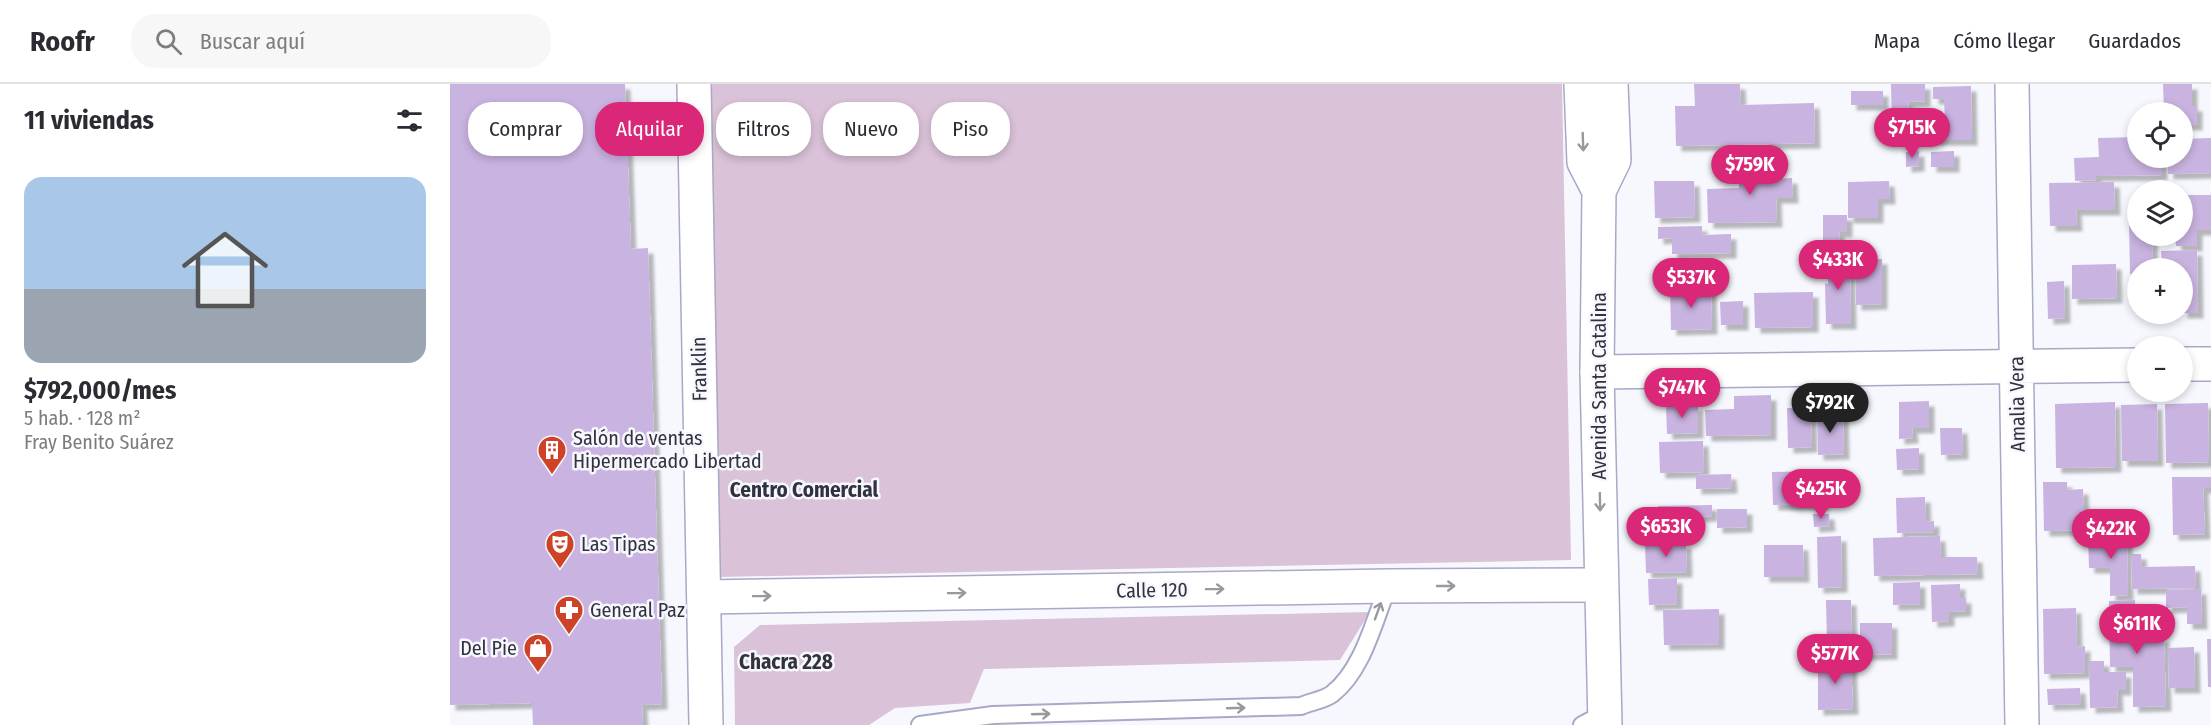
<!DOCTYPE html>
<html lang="es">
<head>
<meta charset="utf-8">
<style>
	body { margin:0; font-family:"Fira Sans Condensed",sans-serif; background:#f7f7f7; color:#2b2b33; height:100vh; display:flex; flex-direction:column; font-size:22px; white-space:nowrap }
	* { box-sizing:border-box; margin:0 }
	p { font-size:20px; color:#7c7c81 }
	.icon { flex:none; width:33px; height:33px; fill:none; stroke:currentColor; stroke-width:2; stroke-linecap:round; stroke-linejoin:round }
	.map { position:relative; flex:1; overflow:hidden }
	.side { display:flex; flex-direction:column; background:#fff; width:450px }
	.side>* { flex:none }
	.banner { position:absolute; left:18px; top:18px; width:570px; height:54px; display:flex; gap:12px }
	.fabs { position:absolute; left:1677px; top:18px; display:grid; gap:12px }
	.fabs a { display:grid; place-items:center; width:66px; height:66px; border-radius:50%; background:#fff; box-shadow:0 3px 9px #0003; font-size:30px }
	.price { position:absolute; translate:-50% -51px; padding:0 14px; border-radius:21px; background:#db2777; color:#fff; font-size:20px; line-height:39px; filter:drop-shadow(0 2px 3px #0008) }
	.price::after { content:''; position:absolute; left:50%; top:36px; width:18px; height:14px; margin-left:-9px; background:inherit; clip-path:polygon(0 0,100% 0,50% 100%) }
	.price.active { background:#222; color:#fff }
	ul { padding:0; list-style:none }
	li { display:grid; align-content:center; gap:12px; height:318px; padding:0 24px }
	li span { display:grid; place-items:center; height:186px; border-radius:18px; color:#555 }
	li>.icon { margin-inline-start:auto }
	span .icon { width:108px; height:108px; fill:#fffc; stroke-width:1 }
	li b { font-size:26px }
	h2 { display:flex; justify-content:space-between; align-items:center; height:72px; padding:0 24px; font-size:26px }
	.pill { padding:0 21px; border-radius:24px; background:#fff; box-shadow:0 3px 9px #0003; font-size:21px; line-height:54px }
	.pill.active { background:#db2777; color:#fff }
	header { display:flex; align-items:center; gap:36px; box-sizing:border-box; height:84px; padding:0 30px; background:#fff; border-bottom:2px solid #e1e1e2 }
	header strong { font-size:28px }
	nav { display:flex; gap:33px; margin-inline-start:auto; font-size:21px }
	.search { width:420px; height:54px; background:#f7f7f7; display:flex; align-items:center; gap:15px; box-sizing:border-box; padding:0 21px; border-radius:24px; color:#7c7c81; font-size:22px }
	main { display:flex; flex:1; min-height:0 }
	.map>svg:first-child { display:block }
	.green { fill:#dac2d8 }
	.building { fill:#c9b3e0; filter:url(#shadow) }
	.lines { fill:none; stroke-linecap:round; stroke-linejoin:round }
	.service-casing { stroke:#a8a8c7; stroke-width:20 }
	.minor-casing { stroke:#a8a8c7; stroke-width:36 }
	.primary-casing { stroke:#a8a8c7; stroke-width:36 }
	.service { stroke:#fff; stroke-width:16 }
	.minor { stroke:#fff; stroke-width:33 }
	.primary { stroke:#fff; stroke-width:33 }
	.oneway { stroke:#98989f }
	.labels { text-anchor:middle; stroke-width:5; stroke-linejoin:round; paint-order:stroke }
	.street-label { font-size:20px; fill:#32323f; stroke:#f7f8fe }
	.poi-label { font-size:20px; fill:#32323f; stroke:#f7f8fe; text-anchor:start }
	.neighbourhood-label { font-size:21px; font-weight:bold; fill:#32323f; stroke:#f7f8fe }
</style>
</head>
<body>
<header>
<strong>Roofr</strong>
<div class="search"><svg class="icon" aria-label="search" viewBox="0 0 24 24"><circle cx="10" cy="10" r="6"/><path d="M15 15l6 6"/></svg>Buscar aquí</div>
<nav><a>Mapa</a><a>Cómo llegar</a><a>Guardados</a></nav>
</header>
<main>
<section class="side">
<h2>11 viviendas<svg class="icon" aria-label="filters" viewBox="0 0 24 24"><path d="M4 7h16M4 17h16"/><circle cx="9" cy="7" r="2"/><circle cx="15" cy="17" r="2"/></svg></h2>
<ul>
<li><span style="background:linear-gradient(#a9c7e8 60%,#9aa5b1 0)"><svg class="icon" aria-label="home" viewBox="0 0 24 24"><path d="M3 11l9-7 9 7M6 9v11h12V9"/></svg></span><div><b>$792,000/mes</b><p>5 hab. · 128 m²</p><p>Fray Benito Suárez</p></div></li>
</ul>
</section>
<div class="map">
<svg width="1761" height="641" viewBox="0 0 1761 641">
	<defs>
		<filter id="shadow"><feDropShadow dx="5.5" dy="5.5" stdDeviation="1.5" flood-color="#0004"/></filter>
	</defs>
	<rect width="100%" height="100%" fill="#f7f8fe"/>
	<!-- green -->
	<path class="green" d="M259 0H1112L1121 476 269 493Z
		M920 528 890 576 534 585 520 619 445 624 419 641H285L284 563 310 541Z"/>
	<!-- building -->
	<path class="building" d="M0 0H175L181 165 198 164 212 620 192 621 193 641H83L82 619 0 621Z
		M1244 0H1290L1291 21 1364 19 1365 59 1226 62 1225 22H1245Z
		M1441 0H1475V17L1458 18 1459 43 1442 44Z
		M1713 0H1742V22H1747V41H1732V28H1714Z
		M1521 2 1522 56H1484V37H1495L1494 15H1483V3Z
		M1401 7H1433V21H1401Z
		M1688 53V74H1712V91L1646 92V96L1625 97 1624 74 1649 73 1648 54Z
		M1761 54V89L1718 90 1717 74H1732V55Z
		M1469 67V82L1456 83V68Z
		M1504 67V83H1481V68Z
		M1326 77V95L1342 94 1343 114H1326L1327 138 1258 139 1257 105 1289 104 1288 78Z
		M1204 97H1244L1245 133 1205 134Z
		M1439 97 1440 115H1428V134H1398V98Z
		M1664 98 1665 126H1626L1627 142H1600L1599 99Z
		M1732 111H1761V146H1747V162H1726L1725 152H1732Z
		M1373 131H1397V148H1389L1390 156H1373Z
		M1688 137V152H1702L1703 184H1688V190H1680L1679 138Z
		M1252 142V151L1281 150V169L1222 170V154L1208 155V143Z
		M1747 166 1748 229H1732V184H1712L1711 167Z
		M1378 171H1400L1401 240H1376L1375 199 1378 200Z
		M1405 175H1432V220L1406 221Z
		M1666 180 1667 214 1622 215V181Z
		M1614 197 1615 234 1598 235 1597 198Z
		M1220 204H1261L1262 245 1221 246Z
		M1363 208V243L1305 244 1304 209Z
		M1293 217V241H1271L1270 218Z
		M1321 311V351L1256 352 1255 326 1284 325V312Z
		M1479 317V344H1462L1463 354 1449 355V318Z
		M1665 318 1666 383 1606 384 1605 320Z
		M1758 319 1759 378 1716 379 1715 320Z
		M1707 320 1708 377H1672L1671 321Z
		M1248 321V349L1217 350 1216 322Z
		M1337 324H1361L1362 363 1338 364Z
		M1367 329H1393L1394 370 1368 371Z
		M1490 344H1512L1513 370 1491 371Z
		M1253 357 1254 388 1210 389 1209 358Z
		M1469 364V385L1447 386 1446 365Z
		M1373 387 1374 420 1323 421 1322 388Z
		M1281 390 1282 404 1246 405V391Z
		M1722 393H1761V404H1753L1755 450 1723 451Z
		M1593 398H1617V406L1633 405 1634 426H1641V446L1594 447Z
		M1475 413 1476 438 1484 437V448L1447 449 1446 414Z
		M1262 421V432L1243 433V444L1208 445V422Z
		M1267 425H1297V443L1267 444Z
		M1363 430H1379L1380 442 1364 443Z
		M1677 451 1678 511 1660 512V484H1639L1638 452Z
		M1391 452 1392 503 1368 504 1367 453Z
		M1490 452 1491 473H1527L1528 490 1424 492 1423 454Z
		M1236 459 1237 488 1196 489 1195 460Z
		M1314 461H1353L1354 493H1314Z
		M1681 470H1691L1692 483 1745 482 1746 504 1682 505Z
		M1227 494V520L1199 521 1198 495Z
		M1470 498V520L1443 521V499Z
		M1510 500V514H1516V527L1499 528V537L1482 538 1481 501Z
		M1751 505 1752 540H1737V523L1716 524V506Z
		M1376 516H1401L1402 561H1377Z
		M1685 516 1686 554 1714 553 1716 622 1683 623V583H1660L1659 517Z
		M1626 524 1627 563 1635 562V589L1594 590 1593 525Z
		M1269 525V560L1214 561 1213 526Z
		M1410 539H1442V570L1410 571Z
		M1757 555H1761V603H1758Z
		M1744 563 1745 604H1719L1718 564Z
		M1368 577H1401L1403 625 1368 626Z
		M1639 577H1654V588H1676V606H1667L1668 623 1640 624Z
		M1630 604 1631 620 1598 621 1597 605Z"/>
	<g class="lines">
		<!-- service casing -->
		<g class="service-casing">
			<path id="service" d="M470 641 543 631 851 622C860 618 874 616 882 610 913 586 924 537 938 502
				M1132 641 1155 629"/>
		</g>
		<!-- minor casing -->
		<g class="minor-casing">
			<path id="minor" d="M244 0 256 641
				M1562 0 1572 641
				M1732 280H1761
				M1147 288 1688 281
				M254 513 938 502 1151 501"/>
		</g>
		<!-- primary casing -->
		<g class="primary-casing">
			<path id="primary" d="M1131 0 1134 78 1149 107 1147 288 1155 641
				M1149 107 1164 76 1161 0"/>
		</g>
		<!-- service -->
		<use href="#service" class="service"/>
		<!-- minor -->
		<use href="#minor" class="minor"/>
		<!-- primary -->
		<use href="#primary" class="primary"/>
	</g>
	<!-- one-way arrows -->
	<defs><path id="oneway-shaft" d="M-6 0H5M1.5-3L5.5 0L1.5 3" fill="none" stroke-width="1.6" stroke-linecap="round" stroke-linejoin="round" transform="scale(1.5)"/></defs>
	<g class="oneway">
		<use href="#oneway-shaft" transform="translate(1133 58) rotate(88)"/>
		<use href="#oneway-shaft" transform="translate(1150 418) rotate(89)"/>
		<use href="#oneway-shaft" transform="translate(996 502)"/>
		<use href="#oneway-shaft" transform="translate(765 505) rotate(-1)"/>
		<use href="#oneway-shaft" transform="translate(507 509) rotate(-1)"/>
		<use href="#oneway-shaft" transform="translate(312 512) rotate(-1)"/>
		<use href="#oneway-shaft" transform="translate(928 527) rotate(-70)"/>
		<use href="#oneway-shaft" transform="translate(786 624) rotate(-2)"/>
		<use href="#oneway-shaft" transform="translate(591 630) rotate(-2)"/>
	</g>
	<!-- icons -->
	<defs>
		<g id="building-pin" transform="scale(1.5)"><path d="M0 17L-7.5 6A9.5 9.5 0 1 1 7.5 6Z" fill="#ce4327" stroke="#f7f8fe"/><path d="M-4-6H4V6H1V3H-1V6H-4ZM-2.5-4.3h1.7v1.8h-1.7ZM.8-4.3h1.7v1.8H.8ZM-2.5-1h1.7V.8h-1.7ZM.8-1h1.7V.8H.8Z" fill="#fff"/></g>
		<g id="theatre-pin" transform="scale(1.5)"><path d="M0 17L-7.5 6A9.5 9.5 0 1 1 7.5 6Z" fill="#ce4327" stroke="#f7f8fe"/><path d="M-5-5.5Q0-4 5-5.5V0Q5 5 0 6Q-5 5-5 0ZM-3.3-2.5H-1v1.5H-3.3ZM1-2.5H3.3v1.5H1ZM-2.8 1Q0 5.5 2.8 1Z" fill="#fff"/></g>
		<g id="pharmacy-pin" transform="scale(1.5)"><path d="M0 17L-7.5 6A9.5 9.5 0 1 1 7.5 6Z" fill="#ce4327" stroke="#f7f8fe"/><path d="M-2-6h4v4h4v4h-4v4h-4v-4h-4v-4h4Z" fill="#fff"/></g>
		<g id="shop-pin" transform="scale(1.5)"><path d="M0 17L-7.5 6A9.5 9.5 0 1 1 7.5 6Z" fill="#ce4327" stroke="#f7f8fe"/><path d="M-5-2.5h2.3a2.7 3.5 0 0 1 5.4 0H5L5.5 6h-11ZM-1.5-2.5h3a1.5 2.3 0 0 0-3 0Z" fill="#fff"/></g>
	</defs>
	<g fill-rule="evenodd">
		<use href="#building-pin" x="102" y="366"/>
		<use href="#theatre-pin" x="110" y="460"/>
		<use href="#pharmacy-pin" x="119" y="526"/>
		<use href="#shop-pin" x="88" y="564"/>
	</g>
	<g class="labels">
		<!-- street labels -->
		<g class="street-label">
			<text transform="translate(249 285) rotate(-91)" y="7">Franklin</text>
			<text transform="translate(1149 302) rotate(-90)" y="7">Avenida Santa Catalina</text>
			<text transform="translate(1567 320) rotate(-91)" y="7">Amalia Vera</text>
			<text transform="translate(702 506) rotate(-1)" y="7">Calle 120</text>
		</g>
		<!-- poi labels -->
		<g class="poi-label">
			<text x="123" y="361">Salón de ventas<tspan x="123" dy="23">Hipermercado Libertad</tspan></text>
			<text x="131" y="467">Las Tipas</text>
			<text x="140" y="533">General Paz</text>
			<text x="67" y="571" text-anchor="end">Del Pie</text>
		</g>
		<!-- neighbourhood labels -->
		<g class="neighbourhood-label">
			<text x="354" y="413">Centro Comercial</text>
			<text x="336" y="585">Chacra 228</text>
		</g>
	</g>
</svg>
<div class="fabs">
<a><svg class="icon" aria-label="locate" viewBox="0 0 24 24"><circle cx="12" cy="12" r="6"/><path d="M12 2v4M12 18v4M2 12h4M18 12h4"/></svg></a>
<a><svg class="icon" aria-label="layers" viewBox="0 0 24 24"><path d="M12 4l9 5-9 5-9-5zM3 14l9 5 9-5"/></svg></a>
<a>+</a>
<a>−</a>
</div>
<b class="price" style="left:1462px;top:75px">$715K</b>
<b class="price" style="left:1300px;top:112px">$759K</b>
<b class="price" style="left:1388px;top:207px">$433K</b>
<b class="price" style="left:1241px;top:225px">$537K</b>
<b class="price" style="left:1232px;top:335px">$747K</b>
<b class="price active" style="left:1380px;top:350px">$792K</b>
<b class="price" style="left:1371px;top:436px">$425K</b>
<b class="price" style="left:1216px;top:474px">$653K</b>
<b class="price" style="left:1661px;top:476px">$422K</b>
<b class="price" style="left:1687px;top:571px">$611K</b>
<b class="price" style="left:1385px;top:601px">$577K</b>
<div class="banner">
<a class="pill">Comprar</a>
<a class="pill active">Alquilar</a>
<a class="pill">Filtros</a>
<a class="pill">Nuevo</a>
<a class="pill">Piso</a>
</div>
</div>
</main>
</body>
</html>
